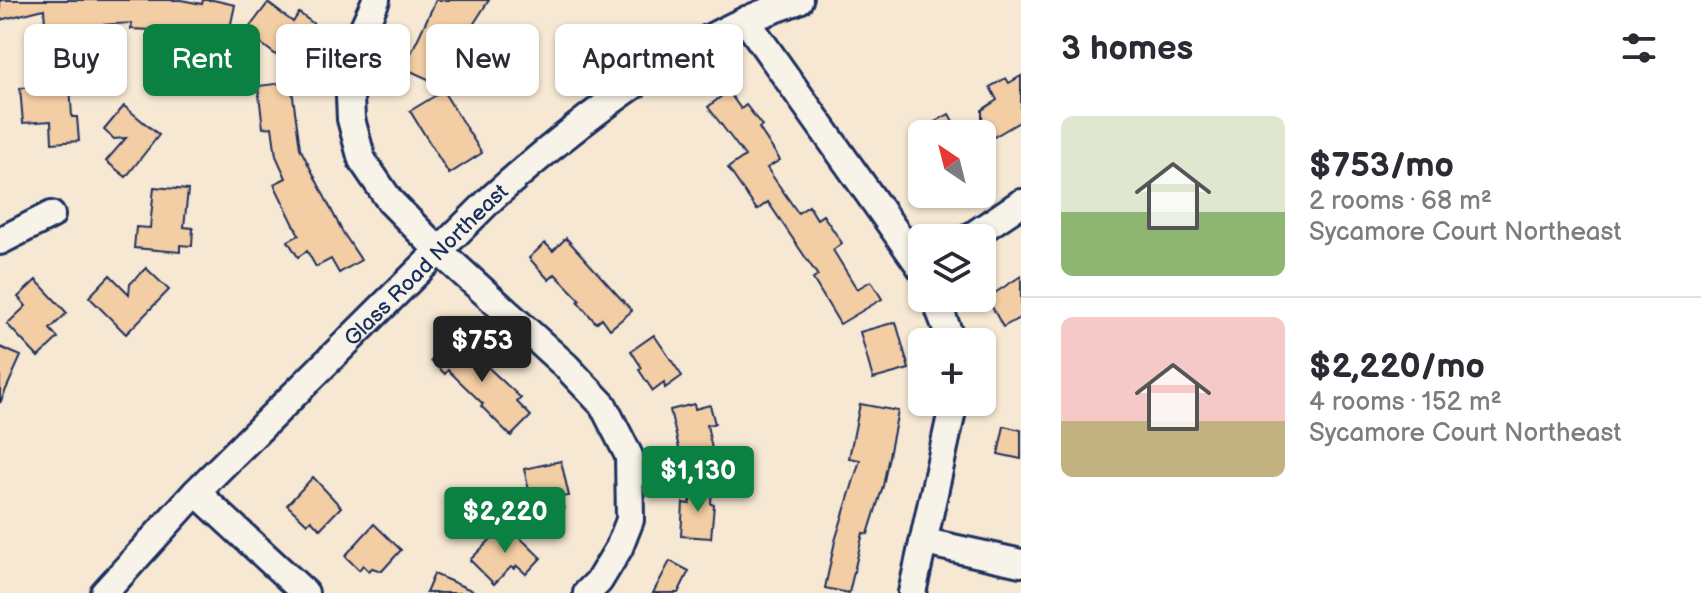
<!DOCTYPE html>
<html lang="en">
<head>
<meta charset="utf-8">
<style>
	body { margin:0; font-family:"Balsamiq Sans",sans-serif; background:#f2f2f3; color:#2b2b33; height:100vh; display:flex; flex-direction:column; font-size:30px; white-space:nowrap }
	* { box-sizing:border-box; margin:0 }
	p { font-size:26px; color:#7c7c81 }
	.icon { flex:none; width:44px; height:44px; fill:none; stroke:currentColor; stroke-width:2; stroke-linecap:round; stroke-linejoin:round }
	.map { position:relative; flex:1; overflow:hidden }
	.side { display:flex; flex-direction:column; background:#fff; width:680px }
	.side>* { flex:none }
	.hud { position:absolute; left:24px; top:24px; width:760px; height:72px; display:flex; gap:16px }
	.needle { width:52px; rotate:325deg }
	.fabs { position:absolute; left:908px; top:120px; display:grid; gap:16px }
	.fabs a { display:grid; place-items:center; width:88px; height:88px; border-radius:12px; background:#fff; box-shadow:0 2px 6px #0004; font-size:40px }
	.price { position:absolute; translate:-50% -68px; padding:0 18px; border-radius:8px; background:#0b8043; color:#fff; font-size:26px; line-height:52px; filter:drop-shadow(0 2px 4px #0008) }
	.price::after { content:''; position:absolute; left:50%; top:48px; width:24px; height:18px; margin-left:-12px; background:inherit; clip-path:polygon(0 0,100% 0,50% 100%) }
	.price.active { background:#222; color:#fff }
	ul { padding:0; list-style:none }
	li { display:flex; align-items:center; gap:24px; height:200px; padding:0 40px }
	li+li { border-top:2px solid #e1e1e2 }
	li span { display:grid; place-items:center; flex:none; width:224px; height:160px; border-radius:12px; color:#555 }
	li>.icon { margin-inline-start:auto }
	span .icon { width:96px; height:96px; fill:#fffc; stroke-width:1 }
	li b { font-size:34px }
	h2 { display:flex; justify-content:space-between; align-items:center; height:96px; padding:0 40px; font-size:34px }
	.chip { padding:0 28px; border-radius:12px; background:#fff; box-shadow:0 2px 6px #0004; font-size:28px; line-height:72px }
	.chip.active { background:#0b8043; color:#fff }
	main { display:flex; flex:1; min-height:0 }
	.map>svg:first-child { display:block }
	.building { fill:#f3cda3; stroke:#1b2f5e; stroke-width:2 }
	.lines { fill:none; stroke-linecap:round; stroke-linejoin:round }
	.minor-casing { stroke:#1b2f5e; stroke-width:32 }
	.minor { stroke:#f7f3e8; stroke-width:26 }
	.labels { text-anchor:middle; stroke-width:6; stroke-linejoin:round; paint-order:stroke }
	.street-label { font-size:22px; fill:#1b2f5e; stroke:#f7f3e8 }
</style>
</head>
<body>
<main>
<div class="map">
<svg width="1021" height="593" viewBox="0 0 1021 593">
	<rect width="100%" height="100%" fill="#f6e8d3"/>
	<filter id="ink" filterUnits="userSpaceOnUse"><feTurbulence type="fractalNoise" baseFrequency=".0125" numOctaves="2"/><feDisplacementMap in="SourceGraphic" scale="16" xChannelSelector="R" yChannelSelector="G"/><feConvolveMatrix kernelMatrix="1 2 1 2 8 2 1 2 1" color-interpolation-filters="sRGB"/></filter>
	<g filter="url(#ink)">
		<!-- building -->
		<path class="building" d="M0 0H181L202 4 203 0H213L235 5 227 42 212 39 210 49 193 46 196 36 172 31 131 29 132 23 65 27V23L45 24 44 9 0 20Z
			M436 0H489L471 28 480 32 466 62 458 58 445 87 404 68Z
			M268 3 293 22 299 13 318 27 289 65 246 32Z
			M1021 76V121L982 144V110L997 100 990 87 1006 78 1009 83Z
			M291 82 300 148 342 231 361 260 339 273 331 259 316 267 307 251 298 257 288 241 299 235 274 184 286 178 276 156 272 127 263 128 258 86Z
			M70 85 72 117H77L79 141 52 143 51 121 23 123 20 88Z
			M443 91 482 153 449 174 410 111Z
			M728 91 741 109 746 105 762 126 759 128 780 160 767 168 798 213 809 206 817 219 823 215 842 243 833 250 857 289 871 281 882 299 840 324 813 279 818 276 768 202 757 210 728 168 745 156 708 107Z
			M124 106 159 135 126 177 106 161 126 138 114 139 104 130Z
			M949 114 960 134H913Z
			M154 187 188 190 184 227 193 228 192 246 180 245V252L134 248 136 227 150 228Z
			M566 238 632 311 610 329 602 318 596 323 578 302 580 300 555 274 549 280 529 258 545 243 553 251Z
			M146 268 169 290 126 334 89 297 110 275 129 294 130 284Z
			M1021 276V317L1003 327 987 298Z
			M36 280 67 313 50 329 58 338 38 357 7 324 26 306 18 297Z
			M896 322 909 369 873 379 860 332Z
			M457 334 479 354 477 357 521 398 517 402 531 416 511 436 481 406 483 404 448 370 445 374 431 361Z
			M654 335 682 376 665 388 664 383 653 391 639 370 642 368 631 351Z
			M0 347 21 356 0 403Z
			M694 404 695 409 710 405 715 424 707 425 713 454 682 461 670 410Z
			M860 404 898 411 883 486 868 534 863 533 849 593 825 588 835 541 860 460 849 458Z
			M1004 426 1021 430V459L998 454Z
			M561 461 569 496 561 497 564 510 535 516 524 469Z
			M313 477 341 507 320 529 311 520 307 524 287 505Z
			M691 486 712 488 711 504 714 505 711 538 681 536 683 503 690 504Z
			M374 524 401 550 382 571 372 568 369 571 363 565 359 570 345 556Z
			M506 524 541 558 526 574 517 566 514 569 511 567 494 584 470 560Z
			M670 561 689 571 678 593H653Z
			M434 574 478 593H426Z"/>
		<g class="lines">
			<!-- minor casing -->
			<g class="minor-casing">
				<g id="minor">
					<path d="M376 0 357 42 349 76 351 119 362 160 390 201 439 251 566 366 603 405 629 456 630 520 619 548 599 581 587 593"/>
					<path d="M746 20 922 269"/>
					<path d="M969 238 1021 203"/>
					<path d="M0 241 51 215"/>
					<path d="M935 298 952 342"/>
					<path d="M196 492 305 593"/>
					<path d="M925 542 1021 563"/>
					<path id="s1" d="M104 593 196 492 492 198C565 133 658 59 747 20 764 12 782 7 799 0"/>
					<path d="M912 593 954 402"/>
				</g>
			</g>
			<!-- minor -->
			<use href="#minor" class="minor"/>
		</g>
	</g>
	<g class="labels">
		<!-- street labels -->
		<g class="street-label">
			<text dy="8" stroke="none"><textPath href="#s1" startOffset="460">Glass Road Northeast</textPath></text>
		</g>
	</g>
</svg>
<div class="fabs">
<a><svg class="needle" viewBox="-14 -14 28 28"><path d="M0-13l5 13h-10z" fill="#e53935"/><path d="M0 13l5-13h-10z" fill="#7c7c81"/></svg></a>
<a><svg class="icon" aria-label="layers" viewBox="0 0 24 24"><path d="M12 4l9 5-9 5-9-5zM3 14l9 5 9-5"/></svg></a>
<a>+</a>
</div>
<b class="price active" style="left:482px;top:384px">$753</b>
<b class="price" style="left:698px;top:514px">$1,130</b>
<b class="price" style="left:505px;top:555px">$2,220</b>
<div class="hud">
<a class="chip">Buy</a>
<a class="chip active">Rent</a>
<a class="chip">Filters</a>
<a class="chip">New</a>
<a class="chip">Apartment</a>
</div>
</div>
<section class="side">
<h2>3 homes<svg class="icon" aria-label="filters" viewBox="0 0 24 24"><path d="M4 7h16M4 17h16"/><circle cx="9" cy="7" r="2"/><circle cx="15" cy="17" r="2"/></svg></h2>
<ul>
<li><span style="background:linear-gradient(#dfe7d0 60%,#8fb573 0)"><svg class="icon" aria-label="home" viewBox="0 0 24 24"><path d="M3 11l9-7 9 7M6 9v11h12V9"/></svg></span><div><b>$753/mo</b><p>2 rooms · 68 m²</p><p>Sycamore Court Northeast</p></div></li>
<li><span style="background:linear-gradient(#f6c9c9 65%,#c2b280 0)"><svg class="icon" aria-label="home" viewBox="0 0 24 24"><path d="M3 11l9-7 9 7M6 9v11h12V9"/></svg></span><div><b>$2,220/mo</b><p>4 rooms · 152 m²</p><p>Sycamore Court Northeast</p></div></li>
</ul>
</section>
</main>
</body>
</html>
